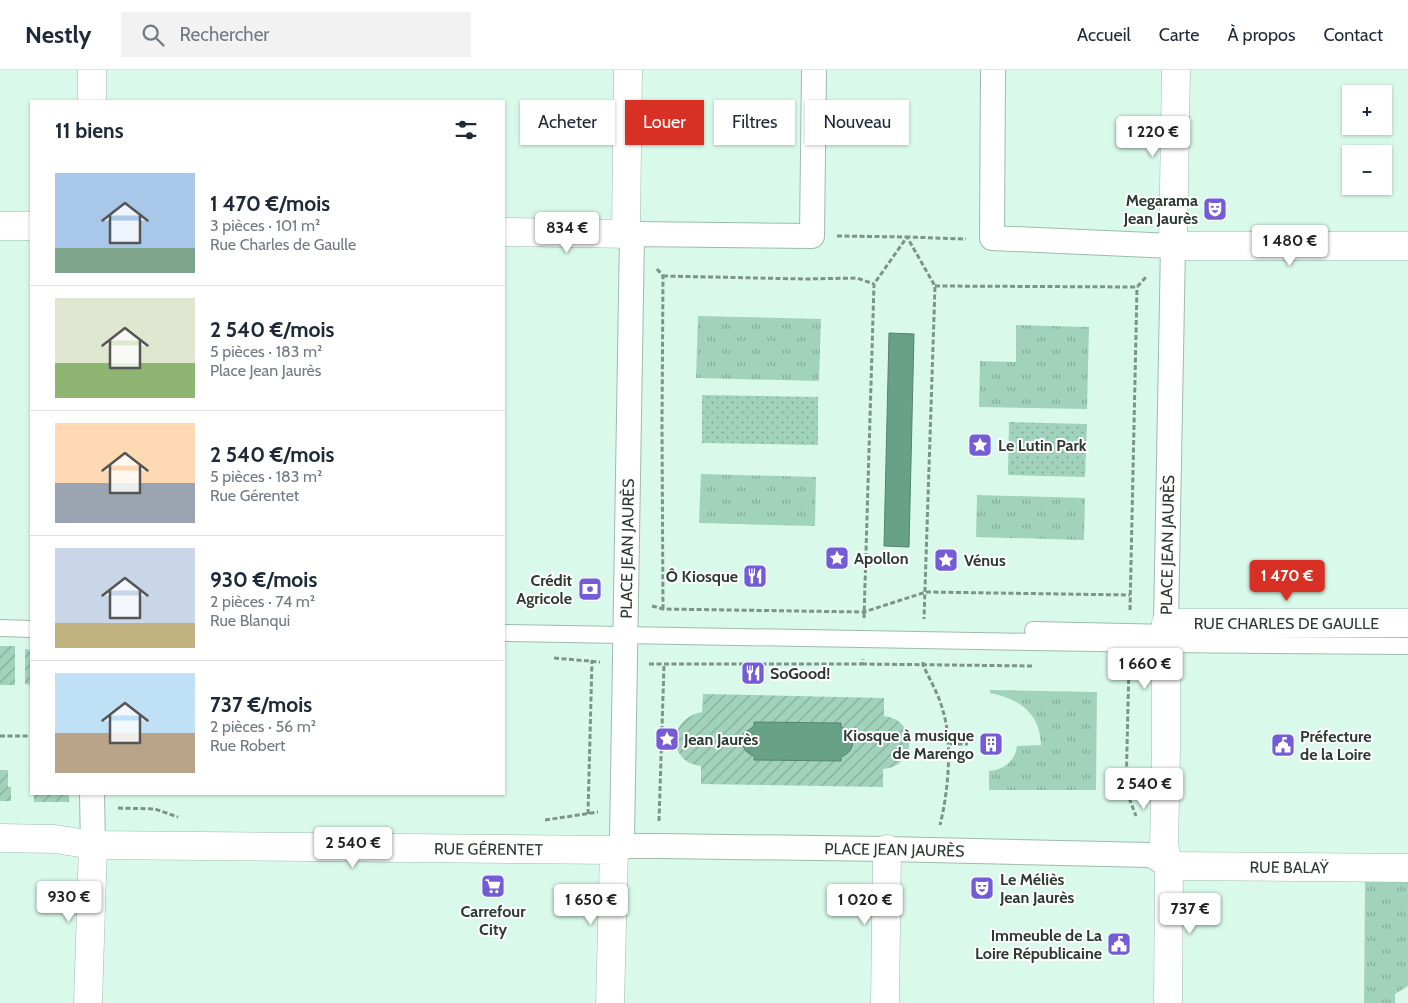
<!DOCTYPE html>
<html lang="fr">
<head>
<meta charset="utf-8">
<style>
	body { margin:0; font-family:Cabin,sans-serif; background:#f2f2f3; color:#1f2937; height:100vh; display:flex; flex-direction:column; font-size:19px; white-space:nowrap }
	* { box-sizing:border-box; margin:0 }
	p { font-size:16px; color:#747a83 }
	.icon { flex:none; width:28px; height:28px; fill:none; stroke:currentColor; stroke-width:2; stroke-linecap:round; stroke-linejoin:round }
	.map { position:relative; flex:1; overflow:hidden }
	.panel { position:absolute; left:30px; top:30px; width:475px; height:695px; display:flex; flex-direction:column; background:#fff; border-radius:0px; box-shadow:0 1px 4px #0004 }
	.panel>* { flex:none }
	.hud { position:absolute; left:520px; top:30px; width:475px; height:45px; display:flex; gap:10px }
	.controls { position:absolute; left:1342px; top:15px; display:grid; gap:10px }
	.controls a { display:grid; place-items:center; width:50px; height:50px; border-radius:0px; background:#fff; box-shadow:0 1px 4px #0004; font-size:25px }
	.price { position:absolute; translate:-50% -42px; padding:0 11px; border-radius:5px; background:#fff; color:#222; font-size:16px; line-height:32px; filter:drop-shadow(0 1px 2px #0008) }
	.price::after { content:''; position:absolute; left:50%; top:30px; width:15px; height:11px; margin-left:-8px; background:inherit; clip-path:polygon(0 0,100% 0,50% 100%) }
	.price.current { background:#d93025; color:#fff }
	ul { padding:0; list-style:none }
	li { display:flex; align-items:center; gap:15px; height:125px; padding:0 25px }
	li+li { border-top:1px solid #e0e1e3 }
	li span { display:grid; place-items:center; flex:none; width:140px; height:100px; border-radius:0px; color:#555 }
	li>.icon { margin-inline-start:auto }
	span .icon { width:60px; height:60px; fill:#fffc; stroke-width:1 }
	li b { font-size:21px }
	h2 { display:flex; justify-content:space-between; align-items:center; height:60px; padding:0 25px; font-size:21px }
	.tag { padding:0 18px; border-radius:0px; background:#fff; box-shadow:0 1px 4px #0004; font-size:18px; line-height:45px }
	.tag.current { background:#d93025; color:#fff }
	header { display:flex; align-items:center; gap:30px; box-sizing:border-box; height:70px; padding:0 25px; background:#fff; border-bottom:1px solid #e0e1e3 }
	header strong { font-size:24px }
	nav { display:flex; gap:28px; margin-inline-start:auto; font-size:18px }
	.search { width:350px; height:45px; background:#f2f2f3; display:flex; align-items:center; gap:12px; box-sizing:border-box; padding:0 18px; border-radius:0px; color:#747a83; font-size:19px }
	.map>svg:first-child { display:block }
	.grass { fill:url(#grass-tufts) }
	.park { fill:url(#park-dots) }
	.garden { fill:url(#garden-furrows); fill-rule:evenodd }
	.water { fill:#67a188; stroke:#56826f }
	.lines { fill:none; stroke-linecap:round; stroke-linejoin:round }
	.service-casing { stroke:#9dbbad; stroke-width:18 }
	.pedestrian-casing { stroke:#9dbbad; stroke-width:26 }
	.minor-casing { stroke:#9dbbad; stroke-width:29 }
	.path { stroke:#7d9489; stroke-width:3; stroke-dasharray:5 2.5; stroke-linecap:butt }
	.service { stroke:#fff; stroke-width:16 }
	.pedestrian { stroke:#fff; stroke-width:24 }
	.minor { stroke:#fff; stroke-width:28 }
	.labels { text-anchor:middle; stroke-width:4; stroke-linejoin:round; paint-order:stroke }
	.poi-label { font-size:16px; font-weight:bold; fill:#2d3a34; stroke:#fefefe; text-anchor:start }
	.street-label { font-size:16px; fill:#2d3a34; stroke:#fefefe }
</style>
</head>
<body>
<header>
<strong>Nestly</strong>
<div class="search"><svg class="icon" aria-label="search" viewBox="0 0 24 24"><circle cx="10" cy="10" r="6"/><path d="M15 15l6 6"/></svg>Rechercher</div>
<nav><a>Accueil</a><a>Carte</a><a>À propos</a><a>Contact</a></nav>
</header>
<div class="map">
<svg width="1408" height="933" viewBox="0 0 1408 933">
	<defs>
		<pattern id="grass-tufts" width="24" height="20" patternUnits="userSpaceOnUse" patternTransform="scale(1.25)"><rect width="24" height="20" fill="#a1d3bc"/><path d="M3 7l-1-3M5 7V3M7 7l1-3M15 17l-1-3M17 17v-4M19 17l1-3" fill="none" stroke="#84ac9a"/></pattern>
		<pattern id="park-dots" width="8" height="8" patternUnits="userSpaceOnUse" patternTransform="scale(1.25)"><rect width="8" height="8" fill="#a1d3bc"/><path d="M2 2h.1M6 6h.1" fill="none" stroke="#84ac9a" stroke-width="1.8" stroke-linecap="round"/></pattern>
		<pattern id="garden-furrows" width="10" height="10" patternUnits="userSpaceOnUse" patternTransform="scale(1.25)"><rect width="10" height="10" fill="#a1d3bc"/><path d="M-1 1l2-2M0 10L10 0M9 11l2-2" fill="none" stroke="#84ac9a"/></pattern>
	</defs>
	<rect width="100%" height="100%" fill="#d9faea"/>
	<!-- grass -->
	<path class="grass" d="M698 246 821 249 819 311 696 308Z
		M1016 255 1089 257 1087 339 979 337 980 291 1016 292Z
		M701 404 816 407 815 456 699 453Z
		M977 425 1085 428 1084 470 976 467Z
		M990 620 1097 622 1096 720H989V701C1004 700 1015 691 1017 676L1041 675C1040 642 1019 629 990 623Z
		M1365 811 1408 812V916L1395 924V933H1364Z"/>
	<!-- park -->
	<path class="park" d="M702 325 818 327V375L702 373Z
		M1009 352 1087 354 1085 407 1008 405Z"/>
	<!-- garden -->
	<path class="garden" d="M0 576H15V615H0Z
		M25 579 31 580V615L25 614Z
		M703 624 884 628V646C918 650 918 696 883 699V717L701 714V696C668 693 666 649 702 642ZM754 652 841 653V657C849 661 853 667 852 675L840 687 841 691 754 690 748 659 754 656Z
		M0 700H8V717H11V731H0Z
		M34 724H69V732H34Z"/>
	<!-- water -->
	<path class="water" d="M889 263 914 264 909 477 884 476Z
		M754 652 841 653V657C856 664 857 681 841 687V691L754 690V686C743 682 740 673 744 663L754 656Z"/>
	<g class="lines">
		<!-- service casing -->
		<g class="service-casing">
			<path id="service" d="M0 558 31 559
				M1033 560 1173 563
				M504 563 1157 574 1408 576"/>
		</g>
		<!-- pedestrian casing -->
		<g class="pedestrian-casing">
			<g id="pedestrian">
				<path d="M993 0 992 168 1173 176 1166 553"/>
				<path d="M92 724 93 775"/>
				<path id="s1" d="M614 780 622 769 632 164 812 166 814 0"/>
				<path id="s2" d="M614 780 629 776H659L887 779 1151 785 1169 796"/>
			</g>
		</g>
		<!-- minor casing -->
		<g class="minor-casing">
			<g id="minor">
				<path d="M628 0 626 157 632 164"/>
				<path d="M1176 0 1173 176H1408"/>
				<path d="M92 31V0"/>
				<path d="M0 156H31"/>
				<path d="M504 162 632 164"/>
				<path id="s3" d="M0 768 55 769 93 775 614 780 610 933"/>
				<path id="s4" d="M1169 796 1408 798"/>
				<path d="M88 933 93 775"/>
				<path d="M885 933 887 779"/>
				<path id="s5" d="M1168 933 1169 796 1164 776 1166 678V553H1408"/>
			</g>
		</g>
		<!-- path -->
		<path class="path" d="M837 166 907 167 935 216 924 549
			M657 199 663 206 662 355 663 539
			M663 206 805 209 857 208 874 214
			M935 216 1137 217 1147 206
			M652 536 663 539 864 542 926 522 1130 525
			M1130 540 1137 217
			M864 548 874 214 907 167 966 169
			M554 588 600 592
			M923 592V595C930 610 939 625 943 641 953 673 948 723 940 755
			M649 594H862L863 589
			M862 594 1034 596
			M1129 594 1126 720 1136 746
			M0 666H31
			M950 674H968
			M118 738 155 739 178 747
			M588 744 592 590
			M545 750 598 742
			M659 751 664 595"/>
		<!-- service -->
		<use href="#service" class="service"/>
		<!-- pedestrian -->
		<use href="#pedestrian" class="pedestrian"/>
		<!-- minor -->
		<use href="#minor" class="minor"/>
	</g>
	<!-- icons -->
	<defs>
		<g id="theatre-square" transform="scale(1.25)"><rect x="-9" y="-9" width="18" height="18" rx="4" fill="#735cd6" stroke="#fefefe"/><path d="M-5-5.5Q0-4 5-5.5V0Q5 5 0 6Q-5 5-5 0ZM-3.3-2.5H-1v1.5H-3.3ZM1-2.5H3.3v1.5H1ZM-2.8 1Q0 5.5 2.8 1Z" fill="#fff"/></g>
		<g id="sight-square" transform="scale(1.25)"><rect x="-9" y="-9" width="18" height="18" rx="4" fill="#735cd6" stroke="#fefefe"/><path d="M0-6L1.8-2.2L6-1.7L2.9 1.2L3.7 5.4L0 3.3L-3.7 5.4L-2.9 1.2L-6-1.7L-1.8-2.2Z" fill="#fff"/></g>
		<g id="restaurant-square" transform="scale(1.25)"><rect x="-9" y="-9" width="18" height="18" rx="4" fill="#735cd6" stroke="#fefefe"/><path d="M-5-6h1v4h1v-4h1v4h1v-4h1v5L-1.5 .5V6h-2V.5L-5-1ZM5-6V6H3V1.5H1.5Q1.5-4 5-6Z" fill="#fff"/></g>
		<g id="bank-square" transform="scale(1.25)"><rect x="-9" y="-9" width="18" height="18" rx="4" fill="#735cd6" stroke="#fefefe"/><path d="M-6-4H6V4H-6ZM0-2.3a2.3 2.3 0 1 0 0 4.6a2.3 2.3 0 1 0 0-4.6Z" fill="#fff"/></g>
		<g id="building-square" transform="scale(1.25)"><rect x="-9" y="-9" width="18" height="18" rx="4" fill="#735cd6" stroke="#fefefe"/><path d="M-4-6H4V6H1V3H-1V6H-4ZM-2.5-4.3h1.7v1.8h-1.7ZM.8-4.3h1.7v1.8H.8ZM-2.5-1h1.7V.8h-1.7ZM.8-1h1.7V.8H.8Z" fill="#fff"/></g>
		<g id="civic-square" transform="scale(1.25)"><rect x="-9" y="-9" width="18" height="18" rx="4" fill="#735cd6" stroke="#fefefe"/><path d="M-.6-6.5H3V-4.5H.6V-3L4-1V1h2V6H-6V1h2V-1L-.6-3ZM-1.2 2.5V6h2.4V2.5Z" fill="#fff"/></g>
		<g id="supermarket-square" transform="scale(1.25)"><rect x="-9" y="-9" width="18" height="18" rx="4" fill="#735cd6" stroke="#fefefe"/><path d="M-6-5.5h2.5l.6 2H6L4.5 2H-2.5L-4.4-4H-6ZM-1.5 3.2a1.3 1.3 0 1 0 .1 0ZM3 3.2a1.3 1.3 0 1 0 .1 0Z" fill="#fff"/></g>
	</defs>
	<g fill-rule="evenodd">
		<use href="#theatre-square" x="1215" y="139"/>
		<use href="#sight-square" x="980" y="375"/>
		<use href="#sight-square" x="837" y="488"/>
		<use href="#sight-square" x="946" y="490"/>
		<use href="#restaurant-square" x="755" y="506"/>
		<use href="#bank-square" x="590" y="519"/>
		<use href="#restaurant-square" x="753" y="603"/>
		<use href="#sight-square" x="667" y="669"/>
		<use href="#building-square" x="991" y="674"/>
		<use href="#civic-square" x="1283" y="675"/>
		<use href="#supermarket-square" x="493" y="816"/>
		<use href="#theatre-square" x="982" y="818"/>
		<use href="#civic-square" x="1119" y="874"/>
	</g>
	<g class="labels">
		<!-- poi labels -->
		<g class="poi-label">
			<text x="1198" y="136" text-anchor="end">Megarama<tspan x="1198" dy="18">Jean Jaurès</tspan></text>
			<text x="998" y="381">Le Lutin Park</text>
			<text x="854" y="494">Apollon</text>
			<text x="964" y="496">Vénus</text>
			<text x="738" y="512" text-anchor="end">Ô Kiosque</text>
			<text x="572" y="516" text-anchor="end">Crédit<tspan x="572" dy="18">Agricole</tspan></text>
			<text x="770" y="609">SoGood!</text>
			<text x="974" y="671" text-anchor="end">Kiosque à musique<tspan x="974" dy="18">de Marengo</tspan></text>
			<text x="1300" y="672">Préfecture<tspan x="1300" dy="18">de la Loire</tspan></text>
			<text x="684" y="675">Jean Jaurès</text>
			<text x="1000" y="815">Le Méliès<tspan x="1000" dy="18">Jean Jaurès</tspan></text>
			<text x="493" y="847" text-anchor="middle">Carrefour<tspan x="493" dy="18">City</tspan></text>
			<text x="1102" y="871" text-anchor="end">Immeuble de La<tspan x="1102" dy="18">Loire Républicaine</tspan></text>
		</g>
		<!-- street labels -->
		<g class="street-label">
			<text transform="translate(1167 475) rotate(-89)" y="6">PLACE JEAN JAURÈS</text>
			<text dy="6" stroke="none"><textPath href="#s1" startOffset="304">PLACE JEAN JAURÈS</textPath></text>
			<text dy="6" stroke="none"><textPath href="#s5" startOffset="501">RUE CHARLES DE GAULLE</textPath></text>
			<text dy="6" stroke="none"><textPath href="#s3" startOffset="489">RUE GÉRENTET</textPath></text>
			<text dy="6" stroke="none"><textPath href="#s2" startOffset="281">PLACE JEAN JAURÈS</textPath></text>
			<text dy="6" stroke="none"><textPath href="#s4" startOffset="120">RUE BALAŸ</textPath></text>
		</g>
	</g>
</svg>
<div class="controls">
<a>+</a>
<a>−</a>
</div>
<b class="price" style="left:1153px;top:88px">1 220 €</b>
<b class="price" style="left:567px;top:184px">834 €</b>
<b class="price" style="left:1290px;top:197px">1 480 €</b>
<b class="price current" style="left:1287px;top:532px">1 470 €</b>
<b class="price" style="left:1145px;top:620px">1 660 €</b>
<b class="price" style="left:1144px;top:740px">2 540 €</b>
<b class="price" style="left:353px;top:799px">2 540 €</b>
<b class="price" style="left:69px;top:853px">930 €</b>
<b class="price" style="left:591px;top:856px">1 650 €</b>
<b class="price" style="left:865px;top:856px">1 020 €</b>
<b class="price" style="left:1190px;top:865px">737 €</b>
<div class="hud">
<a class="tag">Acheter</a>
<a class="tag current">Louer</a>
<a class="tag">Filtres</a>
<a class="tag">Nouveau</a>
</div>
<section class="panel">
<h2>11 biens<svg class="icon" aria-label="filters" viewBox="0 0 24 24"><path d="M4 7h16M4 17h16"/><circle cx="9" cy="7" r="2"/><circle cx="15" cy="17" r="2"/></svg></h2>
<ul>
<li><span style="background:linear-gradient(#a9c7e8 75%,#7fa58c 0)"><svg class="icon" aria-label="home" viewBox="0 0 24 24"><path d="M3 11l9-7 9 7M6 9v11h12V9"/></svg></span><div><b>1 470 €/mois</b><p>3 pièces · 101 m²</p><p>Rue Charles de Gaulle</p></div></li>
<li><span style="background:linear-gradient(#dfe7d0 65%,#8fb573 0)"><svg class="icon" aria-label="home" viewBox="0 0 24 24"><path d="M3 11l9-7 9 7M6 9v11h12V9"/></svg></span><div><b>2 540 €/mois</b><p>5 pièces · 183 m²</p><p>Place Jean Jaurès</p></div></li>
<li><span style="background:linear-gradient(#ffd9b3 60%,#9aa5b1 0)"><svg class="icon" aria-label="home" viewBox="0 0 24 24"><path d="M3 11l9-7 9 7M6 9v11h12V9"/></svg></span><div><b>2 540 €/mois</b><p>5 pièces · 183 m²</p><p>Rue Gérentet</p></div></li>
<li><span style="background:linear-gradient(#c9d6e8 75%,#c2b280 0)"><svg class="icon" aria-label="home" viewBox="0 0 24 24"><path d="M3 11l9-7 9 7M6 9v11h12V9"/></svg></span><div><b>930 €/mois</b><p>2 pièces · 74 m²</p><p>Rue Blanqui</p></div></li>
<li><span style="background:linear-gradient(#bfe0f5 60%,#b9a48a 0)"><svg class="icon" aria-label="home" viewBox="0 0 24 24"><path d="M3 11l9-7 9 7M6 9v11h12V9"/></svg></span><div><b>737 €/mois</b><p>2 pièces · 56 m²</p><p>Rue Robert</p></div></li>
</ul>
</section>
</div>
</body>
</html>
